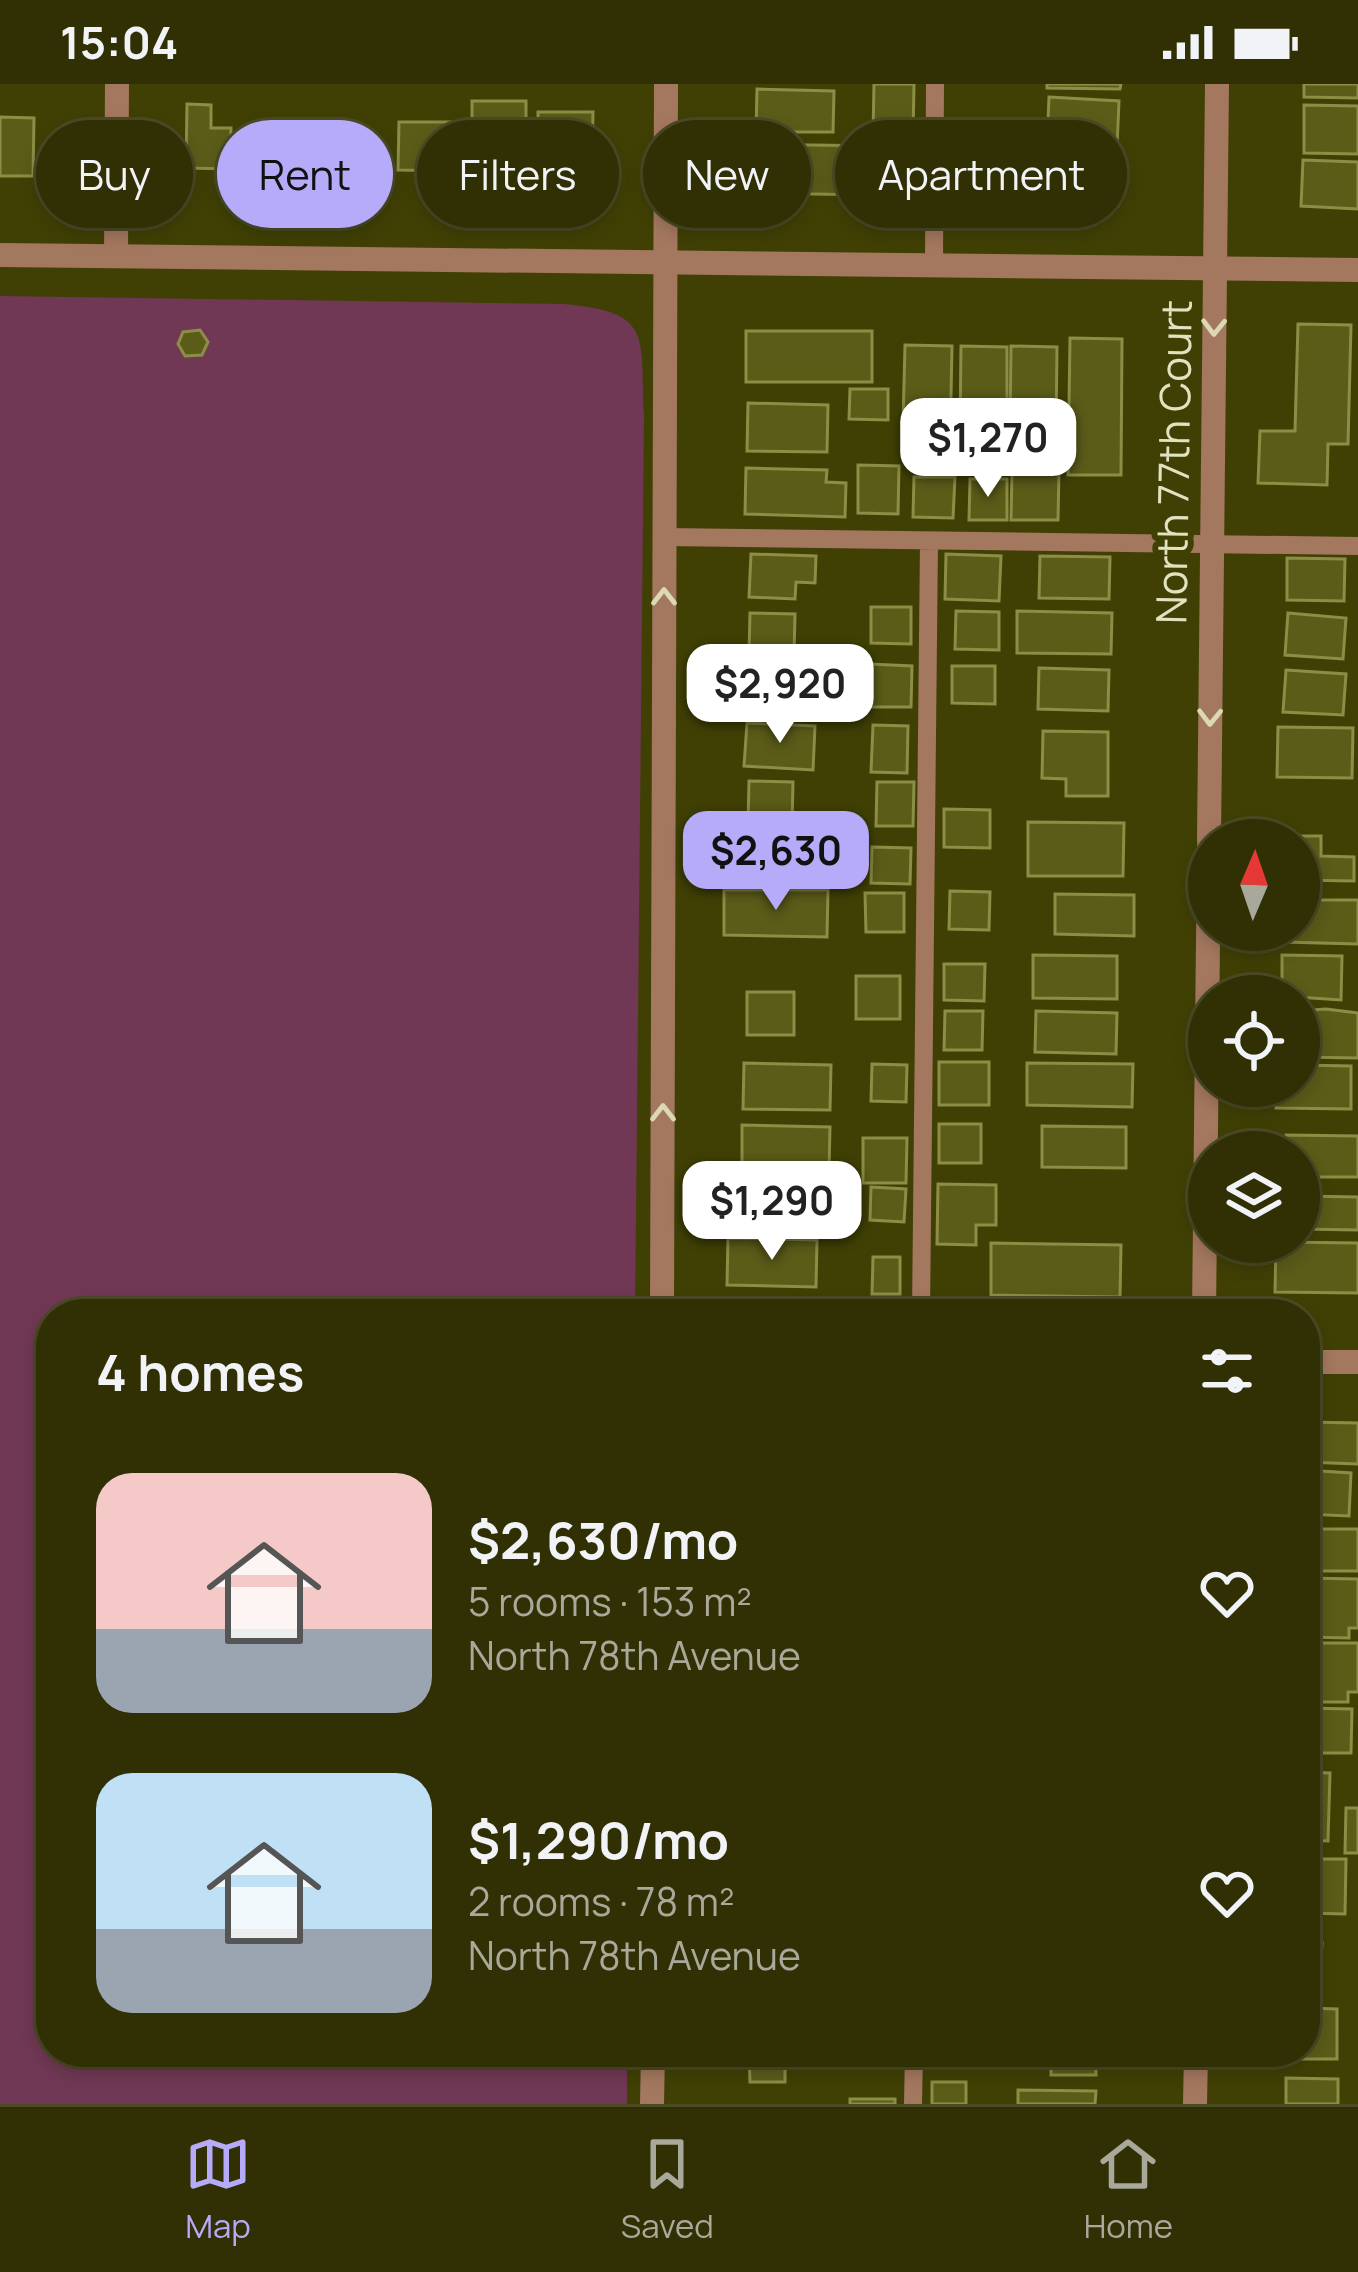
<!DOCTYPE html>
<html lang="en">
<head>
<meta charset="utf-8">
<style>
	body { margin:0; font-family:Manrope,sans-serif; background:#3c3c13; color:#f1f3f6; height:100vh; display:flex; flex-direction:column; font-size:45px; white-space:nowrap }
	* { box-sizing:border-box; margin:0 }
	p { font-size:39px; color:#a8a99a }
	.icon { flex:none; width:66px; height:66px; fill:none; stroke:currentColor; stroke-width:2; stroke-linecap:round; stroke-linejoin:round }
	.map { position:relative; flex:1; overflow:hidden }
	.panel { position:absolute; left:36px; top:1215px; width:1284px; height:768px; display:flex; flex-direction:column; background:#303004; border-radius:48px; box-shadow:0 6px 18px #0003,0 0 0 3px #4b4b26 }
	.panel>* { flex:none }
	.top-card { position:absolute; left:36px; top:36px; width:1287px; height:108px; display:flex; gap:24px }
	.needle { width:78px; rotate:2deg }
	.tools { position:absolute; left:1188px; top:735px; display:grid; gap:24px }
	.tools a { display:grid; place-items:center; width:132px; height:132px; border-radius:50%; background:#303004; box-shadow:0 6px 18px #0003,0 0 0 3px #4b4b26; font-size:60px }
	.price { position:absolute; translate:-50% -102px; padding:0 27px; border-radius:24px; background:#fff; color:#222; font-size:39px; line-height:78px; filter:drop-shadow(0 3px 6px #0008) }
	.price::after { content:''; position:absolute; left:50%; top:72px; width:36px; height:27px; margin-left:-18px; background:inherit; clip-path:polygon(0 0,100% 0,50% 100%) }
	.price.current { background:#b6abf8; color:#111 }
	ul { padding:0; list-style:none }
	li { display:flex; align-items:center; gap:36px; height:300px; padding:0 60px }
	li span { display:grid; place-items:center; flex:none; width:336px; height:240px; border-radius:36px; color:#555 }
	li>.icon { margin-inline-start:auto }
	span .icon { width:144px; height:144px; fill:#fffc; stroke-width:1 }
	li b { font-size:51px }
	h2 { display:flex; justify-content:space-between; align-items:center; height:144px; padding:0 60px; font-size:51px }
	.tag { padding:0 42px; border-radius:54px; background:#303004; box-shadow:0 6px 18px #0003,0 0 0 3px #4b4b26; font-size:42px; line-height:108px }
	.tag.current { background:#b6abf8; color:#111 }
	.status { display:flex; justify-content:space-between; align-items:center; height:84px; padding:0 60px; background:#303004; direction:ltr }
	.status svg { height:33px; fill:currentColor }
	.menu { display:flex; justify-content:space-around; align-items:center; height:168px; border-top:3px solid #4b4b26; background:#303004; font-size:33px; color:#a8a99a }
	.menu a { display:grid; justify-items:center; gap:6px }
	.menu .current { color:#b6abf8 }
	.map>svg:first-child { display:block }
	.green { fill:#703854 }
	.building { fill:#5b5c18; stroke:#8c8e46; stroke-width:3 }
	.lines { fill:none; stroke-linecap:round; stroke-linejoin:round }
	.service { stroke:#a4785f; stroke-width:18 }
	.minor { stroke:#a4785f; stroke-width:24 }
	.tertiary { stroke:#a4785f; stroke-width:24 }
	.oneway { stroke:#dbd8b6 }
	.labels { text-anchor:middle; stroke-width:12; stroke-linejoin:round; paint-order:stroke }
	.street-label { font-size:42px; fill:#e1e3c0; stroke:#404005 }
</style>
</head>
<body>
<div class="status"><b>15:04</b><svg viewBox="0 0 49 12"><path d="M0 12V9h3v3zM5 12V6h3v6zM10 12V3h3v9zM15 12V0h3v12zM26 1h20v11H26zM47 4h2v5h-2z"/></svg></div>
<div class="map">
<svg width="1358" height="2020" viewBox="0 0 1358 2020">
	<rect width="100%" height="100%" fill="#404005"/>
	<!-- green -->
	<path class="green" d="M0 212 563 220C654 228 640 251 644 331L635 1230H51V1968H627V2020H0Z"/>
	<!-- building -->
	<path class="building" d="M874 0H914L913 51 873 50Z
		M1047 0H1121L1120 5 1047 4Z
		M1304 0H1358V14L1304 13Z
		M757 5 834 7 833 48H756Z
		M1049 13 1119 17 1117 63 1047 60Z
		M472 17H526V88H472Z
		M187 20 211 21V44H231L230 85 186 84Z
		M1304 21 1358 22V70L1304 69Z
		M538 28H593L592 88H538Z
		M0 33 34 34 33 92H0Z
		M955 36 990 38 989 64 954 62Z
		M399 38H454L453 87 398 86Z
		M293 43 294 86H251V44Z
		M326 43H367V87H325Z
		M752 60 878 62V111L752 109Z
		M1046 75 1119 77 1118 122 1046 121Z
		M953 76 993 77V120H953Z
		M1303 76 1358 78V125L1301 122Z
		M1298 240 1351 241 1348 360H1328L1327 401 1258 399 1260 347H1295Z
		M200 246 208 258 202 271 185 272 178 260 183 248Z
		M746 247H872V298H746Z
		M1070 254 1122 255 1121 391H1068Z
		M905 261 952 262 950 361H913V340H903Z
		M961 262 1007 263V347H960Z
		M1011 262 1057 263 1056 347 1010 346Z
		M850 305H888V336L849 335Z
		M748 319 828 321 827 368 747 367Z
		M858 381 899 382 898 430 858 429Z
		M746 384 827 386 826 398 846 399 845 433 745 430Z
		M1012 386H1059L1058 436H1011Z
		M914 393H955L953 434 913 433Z
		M970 395H1007V436H969Z
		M751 470 816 472 815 499 796 498 795 515 749 513Z
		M946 470 1001 472 999 517 945 515Z
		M1040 472 1110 473 1109 515 1039 514Z
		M1287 474 1345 475 1344 517 1287 516Z
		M871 523H911V560L871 559Z
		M956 527 999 528V566L955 565Z
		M1017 527 1112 529 1111 570 1017 569Z
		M750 529 795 530 794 570H749Z
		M1288 529 1346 534 1343 575 1285 571Z
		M870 580 912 582 911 623H870Z
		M952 582H995V620L952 619Z
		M794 584 793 627H749V585Z
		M1039 584 1109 586 1108 627 1038 625Z
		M1286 586 1346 590 1343 631 1283 628Z
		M747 639 815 642 813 686 744 682Z
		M873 641 908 642 907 689 871 688Z
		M1278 643 1353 644 1352 694 1277 693Z
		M1043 647 1108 648V712H1066V695L1042 694Z
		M749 697 793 698 792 741 748 740Z
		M877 698H914L913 742H876Z
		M944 725 990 726V764L944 763Z
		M1028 738 1124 739 1123 792H1028Z
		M1286 752H1321V772L1354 773V797L1299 796V756H1286Z
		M748 753 793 756 791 798 746 795Z
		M872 763 911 764 910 800 871 799Z
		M724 806H828L827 853 724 851Z
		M950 807 990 808 989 846 949 845Z
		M865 809H904V848H866Z
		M1055 810 1134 811V852L1055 850Z
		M1299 816H1358V860L1283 858V846H1299Z
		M1033 871 1117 872V915L1033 914Z
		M1282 871 1342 872 1341 916 1282 912Z
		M944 880H985L984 917 944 916Z
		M856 892H900V935H856Z
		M747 908H794V951H747Z
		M1326 925 1358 929V974L1299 973V927Z
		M945 927H983L982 966H944Z
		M1036 927 1117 929 1116 970 1035 968Z
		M939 978H989V1021H939Z
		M744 979 831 981 830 1026 743 1025Z
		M1027 979 1133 980 1132 1023 1027 1021Z
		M872 980 907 981 906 1018 871 1017Z
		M1299 981 1351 982V1025L1276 1024V1002H1299Z
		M939 1040H981V1079H939Z
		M742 1041 830 1043 829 1087 742 1085Z
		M1042 1042 1126 1043V1084L1042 1083Z
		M1286 1051 1358 1052V1093H1299V1068H1286Z
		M863 1054H907L906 1099H863Z
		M729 1100H817L816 1145H729Z
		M938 1100 996 1101V1141H976V1161L937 1160Z
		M871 1103 906 1105 904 1138 870 1136Z
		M1299 1112 1358 1113V1146L1299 1145Z
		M728 1154 817 1156 816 1203 727 1201Z
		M1276 1158 1358 1159V1209L1275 1208Z
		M991 1159 1121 1161 1120 1213 991 1211Z
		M873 1173H900V1210H872Z
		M1305 1338 1358 1339V1380L1305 1378Z
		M1305 1386 1351 1389 1349 1432 1305 1430Z
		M1305 1445H1358V1487H1305Z
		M1305 1494 1358 1495V1544H1349V1554L1305 1553Z
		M1305 1559H1358V1608H1348V1618H1305Z
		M1305 1624 1352 1625 1351 1669H1305Z
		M1305 1688 1330 1689 1328 1757 1305 1756Z
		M1346 1724H1358V1769H1345Z
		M1305 1775H1346L1345 1830 1305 1829Z
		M1305 1858 1322 1859 1319 1909H1305Z
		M1305 1924 1337 1925V1975H1289V1968H1305Z
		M749 1968H785V1998H750Z
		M854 1968H895V1982L854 1981Z
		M932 1968H977V1982L932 1981Z
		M1051 1968H1096V1991H1051Z
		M1286 1994 1338 1995V2020H1286Z
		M932 1998H966V2020H932Z
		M1018 2006 1096 2007 1095 2020H1018Z
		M850 2015H895V2020H850Z"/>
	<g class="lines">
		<!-- service -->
		<path class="service" d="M934 182 935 0
			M664 453 1358 462
			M921 1230 929 458
			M913 2020 914 1968"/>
		<!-- minor -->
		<path class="minor" d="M116 172 117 0
			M1209 756 1217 0
			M662 1230 666 0
			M1204 1230 1209 762
			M1305 1278H1358
			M652 2020 653 1968
			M1195 2020 1196 1968"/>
		<!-- tertiary -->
		<path class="tertiary" d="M0 171 1358 186"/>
	</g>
	<!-- one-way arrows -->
	<defs><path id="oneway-chevron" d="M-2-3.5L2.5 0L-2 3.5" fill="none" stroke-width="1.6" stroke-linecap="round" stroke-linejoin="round" transform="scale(3)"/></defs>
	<g class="oneway">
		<use href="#oneway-chevron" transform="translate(1214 243) rotate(91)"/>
		<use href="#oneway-chevron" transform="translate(664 513) rotate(-90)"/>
		<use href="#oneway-chevron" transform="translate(1210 633) rotate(91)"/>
		<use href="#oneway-chevron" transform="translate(663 1029) rotate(-90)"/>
	</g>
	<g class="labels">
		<!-- street labels -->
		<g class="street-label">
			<text transform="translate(1174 378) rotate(-89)" y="15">North 77th Court</text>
		</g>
	</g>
</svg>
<div class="tools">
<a><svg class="needle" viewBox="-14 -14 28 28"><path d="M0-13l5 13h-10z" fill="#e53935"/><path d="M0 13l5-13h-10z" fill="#a8a99a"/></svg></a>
<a><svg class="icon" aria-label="locate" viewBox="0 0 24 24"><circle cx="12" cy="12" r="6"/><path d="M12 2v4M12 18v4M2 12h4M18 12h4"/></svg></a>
<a><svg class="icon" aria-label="layers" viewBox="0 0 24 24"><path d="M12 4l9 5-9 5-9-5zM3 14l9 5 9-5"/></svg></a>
</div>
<b class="price" style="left:988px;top:416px">$1,270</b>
<b class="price" style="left:780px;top:662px">$2,920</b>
<b class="price current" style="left:776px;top:829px">$2,630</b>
<b class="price" style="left:772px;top:1179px">$1,290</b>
<div class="top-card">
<a class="tag">Buy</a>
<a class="tag current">Rent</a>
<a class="tag">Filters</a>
<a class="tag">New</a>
<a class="tag">Apartment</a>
</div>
<section class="panel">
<h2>4 homes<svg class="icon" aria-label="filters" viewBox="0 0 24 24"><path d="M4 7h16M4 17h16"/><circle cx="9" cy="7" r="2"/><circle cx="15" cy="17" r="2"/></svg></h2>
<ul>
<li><span style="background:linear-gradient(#f6c9c9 65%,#9aa5b1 0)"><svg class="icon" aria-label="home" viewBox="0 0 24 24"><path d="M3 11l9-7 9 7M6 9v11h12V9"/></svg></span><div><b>$2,630/mo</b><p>5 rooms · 153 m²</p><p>North 78th Avenue</p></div><svg class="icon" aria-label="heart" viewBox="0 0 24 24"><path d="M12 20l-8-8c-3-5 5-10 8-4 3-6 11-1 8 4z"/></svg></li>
<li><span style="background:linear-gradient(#bfe0f5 65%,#9aa5b1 0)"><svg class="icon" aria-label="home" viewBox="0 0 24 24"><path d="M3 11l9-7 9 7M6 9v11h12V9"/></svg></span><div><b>$1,290/mo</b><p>2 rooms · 78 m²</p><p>North 78th Avenue</p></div><svg class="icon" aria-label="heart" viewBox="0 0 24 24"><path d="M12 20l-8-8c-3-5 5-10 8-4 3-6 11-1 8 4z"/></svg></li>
</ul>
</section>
</div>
<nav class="menu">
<a class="current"><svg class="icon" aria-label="map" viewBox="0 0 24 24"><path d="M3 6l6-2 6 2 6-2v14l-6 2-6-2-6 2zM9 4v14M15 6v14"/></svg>Map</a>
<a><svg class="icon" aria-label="saved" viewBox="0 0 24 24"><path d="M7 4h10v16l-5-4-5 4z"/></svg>Saved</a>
<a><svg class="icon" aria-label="home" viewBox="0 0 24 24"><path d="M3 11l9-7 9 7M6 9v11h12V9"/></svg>Home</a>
</nav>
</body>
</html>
